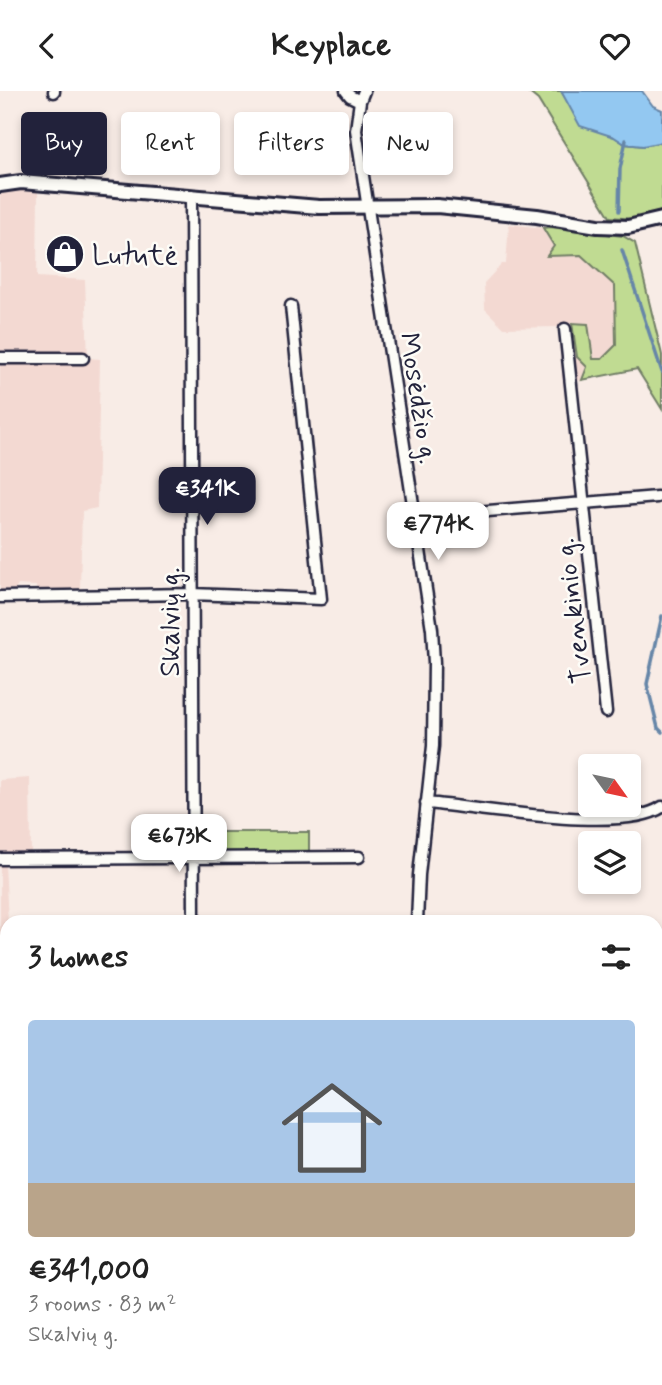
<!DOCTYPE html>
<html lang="en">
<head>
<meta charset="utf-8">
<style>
	body { margin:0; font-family:Mynerve,sans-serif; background:#f6f6f6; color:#222; height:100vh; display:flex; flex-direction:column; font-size:26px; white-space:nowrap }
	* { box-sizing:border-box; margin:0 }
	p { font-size:23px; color:#767676 }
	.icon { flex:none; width:38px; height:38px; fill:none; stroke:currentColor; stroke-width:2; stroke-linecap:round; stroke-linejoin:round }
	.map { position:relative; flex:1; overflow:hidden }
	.sheet { position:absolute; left:0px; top:824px; width:663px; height:471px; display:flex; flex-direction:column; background:#fff; border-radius:21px 21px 0 0; box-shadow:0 4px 10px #0003 }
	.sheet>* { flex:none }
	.guide { position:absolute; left:21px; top:21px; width:621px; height:63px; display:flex; gap:14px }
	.needle { width:46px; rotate:123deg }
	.tools { position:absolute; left:578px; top:663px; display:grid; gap:14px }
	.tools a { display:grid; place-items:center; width:63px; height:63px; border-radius:7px; background:#fff; box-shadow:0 4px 10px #0003; font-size:35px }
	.price { position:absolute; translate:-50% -60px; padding:0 16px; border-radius:14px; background:#fff; color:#222; font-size:23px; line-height:46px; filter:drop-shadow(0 2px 4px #0008) }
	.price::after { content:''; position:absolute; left:50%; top:42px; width:21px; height:16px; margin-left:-10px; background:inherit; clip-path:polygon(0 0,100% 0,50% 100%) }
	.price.active { background:#22223b; color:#fff }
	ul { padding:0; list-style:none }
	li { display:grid; align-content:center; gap:14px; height:371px; padding:0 28px }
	li span { display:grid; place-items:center; height:217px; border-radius:7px; color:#555 }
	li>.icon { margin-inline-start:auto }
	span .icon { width:126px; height:126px; fill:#fffc; stroke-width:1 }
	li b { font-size:30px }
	h2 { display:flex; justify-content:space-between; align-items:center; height:84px; padding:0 28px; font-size:30px }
	.pill { padding:0 24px; border-radius:7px; background:#fff; box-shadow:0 4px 10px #0003; font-size:24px; line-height:63px }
	.pill.active { background:#22223b; color:#fff }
	header { display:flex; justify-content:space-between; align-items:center; height:91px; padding:0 28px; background:#fff; font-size:32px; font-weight:800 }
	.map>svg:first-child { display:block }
	.built { fill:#f3d9d2 }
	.green { fill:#c0db92; stroke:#717e66; stroke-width:2 }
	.water { fill:#93c8f1; stroke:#6686a8; stroke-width:2 }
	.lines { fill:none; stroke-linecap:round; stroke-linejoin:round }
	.stream { stroke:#6686a8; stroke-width:3.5 }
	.minor-casing { stroke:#22223b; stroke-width:15 }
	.tertiary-casing { stroke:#22223b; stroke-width:18 }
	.minor { stroke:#fdfcf7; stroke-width:10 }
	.tertiary { stroke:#fdfcf7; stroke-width:12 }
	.labels { text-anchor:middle; stroke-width:5; stroke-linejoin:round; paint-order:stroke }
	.poi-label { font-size:28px; fill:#22223b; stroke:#fdfcf7; text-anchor:start }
	.street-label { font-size:28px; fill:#22223b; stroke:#fdfcf7 }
</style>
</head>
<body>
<header><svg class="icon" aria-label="back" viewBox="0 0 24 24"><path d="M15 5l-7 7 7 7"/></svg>Keyplace<svg class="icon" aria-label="heart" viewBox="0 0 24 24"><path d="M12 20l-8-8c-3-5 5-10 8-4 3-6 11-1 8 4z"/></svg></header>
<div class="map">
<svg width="662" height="1294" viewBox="0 0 662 1294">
	<rect width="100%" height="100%" fill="#f8ece6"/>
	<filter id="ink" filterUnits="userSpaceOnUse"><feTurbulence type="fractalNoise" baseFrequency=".0143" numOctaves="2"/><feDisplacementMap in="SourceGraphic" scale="14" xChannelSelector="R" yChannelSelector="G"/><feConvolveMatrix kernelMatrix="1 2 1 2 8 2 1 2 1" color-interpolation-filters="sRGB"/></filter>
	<g filter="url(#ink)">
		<!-- built -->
		<path class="built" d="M0 99 38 100 37 186 85 189 88 267 100 268 97 417 82 420 80 498 37 502 36 495 18 494 14 501H0Z
			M509 133 543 137 554 155 547 164H581L615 195 616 255 602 268H593L594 258 582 289 563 291 558 236 504 237 485 218 484 192 502 173H506Z
			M30 687 31 764H0V689Z
			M0 773H5L8 831 7 1232H0Z
			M587 1288H662V1294H586Z"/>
		<!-- green -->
		<path class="green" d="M527 0H561L568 11 598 39 615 46 625 53 643 55 662 51V120L634 128 610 126 538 9Z
			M550 136 623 145 635 152 662 264V318L637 278 582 289 587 276 577 266 572 232 588 233 593 268H602L616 254 615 195 581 164 547 165 554 155 543 137Z
			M203 741H309V761L208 763 201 758 198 751Z
			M0 1232H7V1288H62L58 1294H0Z"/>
		<!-- water -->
		<path class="water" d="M561 0H642L653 15 662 19V51L643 55 625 53 614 46 580 35Z"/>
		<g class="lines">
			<!-- stream -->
			<path class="stream" d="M619 120 620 78 626 49
				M622 159 662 281
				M662 525 647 593 658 637 662 641"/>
			<!-- minor casing -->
			<g class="minor-casing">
				<path id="minor" d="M54 0V1
					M346 0 350 5 360 10
					M364 0 360 10 356 39 432 538 434 572 433 655 419 784 417 831
					M191 104 194 831
					M565 238 606 621
					M0 267H83
					M416 426 657 406
					M0 506 191 503 321 508 291 215
					M426 712C476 716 623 743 662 716
					M0 768 359 766
					M0 1038H7
					M656 1282 662 1237
					M399 1294V1288"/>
			</g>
			<!-- tertiary casing -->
			<g class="tertiary-casing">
				<path id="tertiary" d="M0 94 21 91 319 116 437 115 537 125 598 135 628 136 662 128"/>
			</g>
			<!-- minor -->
			<use href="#minor" class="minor"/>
			<!-- tertiary -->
			<use href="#tertiary" class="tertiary"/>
		</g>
	</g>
	<!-- icons -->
	<defs>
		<g id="shop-disc" transform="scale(2.0125)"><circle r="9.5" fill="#22223b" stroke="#fdfcf7"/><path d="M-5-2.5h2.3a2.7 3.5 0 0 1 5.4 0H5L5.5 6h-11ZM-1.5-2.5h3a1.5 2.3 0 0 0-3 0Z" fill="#fff"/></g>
	</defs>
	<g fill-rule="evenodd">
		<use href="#shop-disc" x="65" y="163"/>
	</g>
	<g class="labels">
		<!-- poi labels -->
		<g class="poi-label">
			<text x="92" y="173">Lututė</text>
		</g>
		<!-- street labels -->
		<g class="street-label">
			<text transform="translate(420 307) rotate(81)" y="10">Mosėdžio g.</text>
			<text transform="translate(572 520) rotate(-97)" y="10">Tvenkinio g.</text>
			<text transform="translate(169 531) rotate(-90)" y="10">Skalvių g.</text>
		</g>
	</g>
</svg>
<div class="tools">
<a><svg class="needle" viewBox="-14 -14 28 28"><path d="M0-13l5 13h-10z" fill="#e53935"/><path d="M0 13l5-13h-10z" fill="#767676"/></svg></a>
<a><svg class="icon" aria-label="layers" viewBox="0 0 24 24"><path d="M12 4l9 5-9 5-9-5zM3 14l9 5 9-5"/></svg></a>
</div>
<b class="price active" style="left:207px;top:436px">€341K</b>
<b class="price" style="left:438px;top:471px">€774K</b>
<b class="price" style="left:179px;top:783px">€673K</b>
<div class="guide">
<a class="pill active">Buy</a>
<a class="pill">Rent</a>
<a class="pill">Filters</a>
<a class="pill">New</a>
</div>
<section class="sheet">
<h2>3 homes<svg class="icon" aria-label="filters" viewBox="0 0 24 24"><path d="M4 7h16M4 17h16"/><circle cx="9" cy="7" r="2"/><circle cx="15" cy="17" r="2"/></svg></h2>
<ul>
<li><span style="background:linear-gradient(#a9c7e8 75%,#b9a48a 0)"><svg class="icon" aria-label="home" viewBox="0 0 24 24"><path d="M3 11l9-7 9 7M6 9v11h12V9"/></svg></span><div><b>€341,000</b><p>3 rooms · 83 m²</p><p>Skalvių g.</p></div></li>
</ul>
</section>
</div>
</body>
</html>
